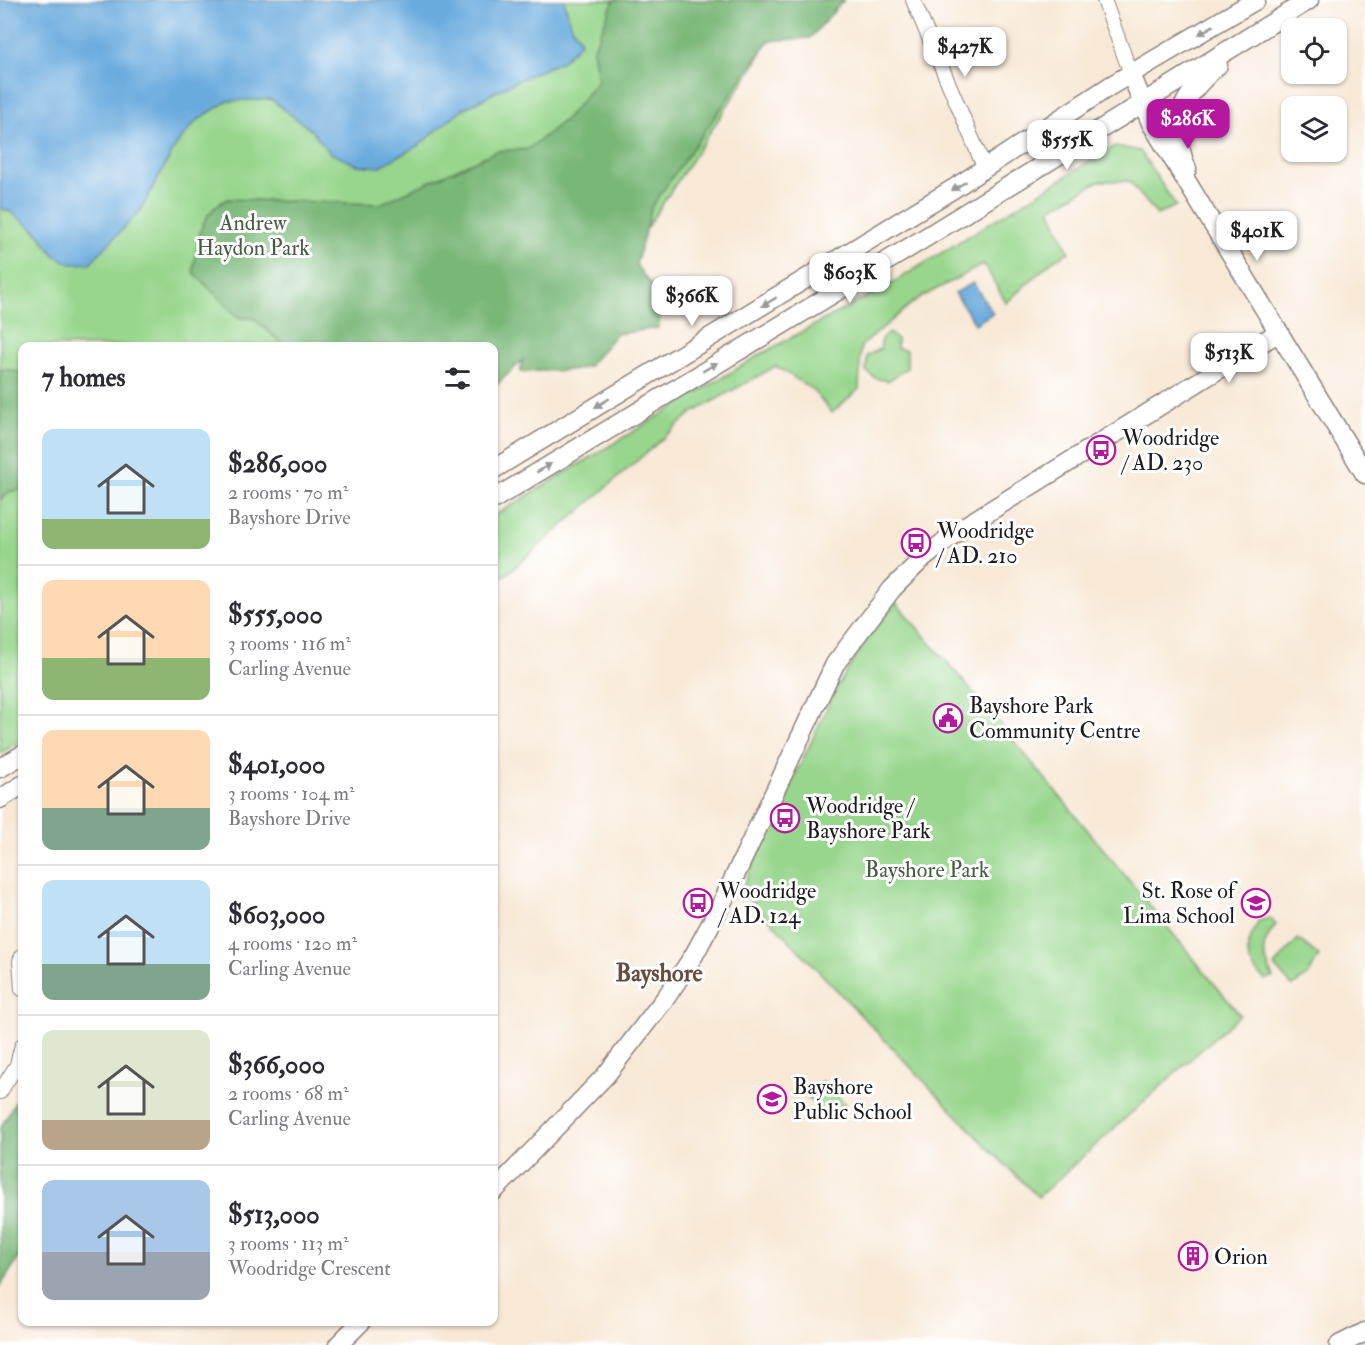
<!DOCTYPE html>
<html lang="en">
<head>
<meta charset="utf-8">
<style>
	body { margin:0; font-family:"IM FELL Double Pica",serif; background:#f2f2f3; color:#2b2b33; height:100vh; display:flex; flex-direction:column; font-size:22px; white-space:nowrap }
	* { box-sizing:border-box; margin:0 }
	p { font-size:20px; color:#7c7c81 }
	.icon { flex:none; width:33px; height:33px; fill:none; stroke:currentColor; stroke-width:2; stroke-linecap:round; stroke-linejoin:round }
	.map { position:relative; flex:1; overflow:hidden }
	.details { position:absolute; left:18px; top:342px; width:480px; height:984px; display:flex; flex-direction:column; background:#fff; border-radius:12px; box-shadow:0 2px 4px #0004 }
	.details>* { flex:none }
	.fabs { position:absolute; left:1281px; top:18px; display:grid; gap:12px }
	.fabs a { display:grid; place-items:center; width:66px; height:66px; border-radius:12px; background:#fff; box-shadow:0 2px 4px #0004; font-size:30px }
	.price { position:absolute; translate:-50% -51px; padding:0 14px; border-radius:12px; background:#fff; color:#222; font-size:20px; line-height:39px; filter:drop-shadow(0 2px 3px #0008) }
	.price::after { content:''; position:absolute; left:50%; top:36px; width:18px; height:14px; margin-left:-9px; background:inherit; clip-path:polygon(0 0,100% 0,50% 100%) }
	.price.current { background:#b5179e; color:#fff }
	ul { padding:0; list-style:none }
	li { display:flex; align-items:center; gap:18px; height:150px; padding:0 24px }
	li+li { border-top:2px solid #e1e1e2 }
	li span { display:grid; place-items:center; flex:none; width:168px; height:120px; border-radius:12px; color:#555 }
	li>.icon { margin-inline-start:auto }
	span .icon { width:72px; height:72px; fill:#fffc; stroke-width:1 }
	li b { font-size:26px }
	h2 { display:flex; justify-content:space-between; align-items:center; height:72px; padding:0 24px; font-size:26px }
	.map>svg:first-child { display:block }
	.green { fill:#97d68c; stroke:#5a7954; stroke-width:1.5 }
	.forest { fill:#79b778; stroke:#4a6a4a; stroke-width:1.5 }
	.water { fill:#6babde; stroke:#44647d; stroke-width:1.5 }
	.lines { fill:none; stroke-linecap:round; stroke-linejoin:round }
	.street-casing { stroke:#8a827a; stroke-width:16 }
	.secondary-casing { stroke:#8a827a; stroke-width:21 }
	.street { stroke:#fff; stroke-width:14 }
	.secondary { stroke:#fff; stroke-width:18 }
	.oneway { fill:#999 }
	.labels { text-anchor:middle; stroke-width:6; stroke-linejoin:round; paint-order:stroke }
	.park-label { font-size:22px; fill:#475d43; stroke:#fff }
	.poi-label { font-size:22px; fill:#1c1c1c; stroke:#fff; text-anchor:start }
	.neighbourhood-label { font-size:24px; font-weight:bold; fill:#674d3d; stroke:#fff }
</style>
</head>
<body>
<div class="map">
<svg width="1365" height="1345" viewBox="0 0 1365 1345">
	<rect width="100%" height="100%" fill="#fff"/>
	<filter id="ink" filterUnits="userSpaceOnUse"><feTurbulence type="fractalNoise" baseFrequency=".0167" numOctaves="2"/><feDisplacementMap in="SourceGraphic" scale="12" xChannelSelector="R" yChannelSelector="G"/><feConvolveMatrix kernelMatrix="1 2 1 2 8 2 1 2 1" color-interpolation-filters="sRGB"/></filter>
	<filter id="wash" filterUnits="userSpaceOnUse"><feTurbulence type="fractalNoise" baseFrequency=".008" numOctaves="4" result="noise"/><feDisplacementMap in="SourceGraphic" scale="24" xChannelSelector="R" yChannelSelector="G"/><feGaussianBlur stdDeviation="1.35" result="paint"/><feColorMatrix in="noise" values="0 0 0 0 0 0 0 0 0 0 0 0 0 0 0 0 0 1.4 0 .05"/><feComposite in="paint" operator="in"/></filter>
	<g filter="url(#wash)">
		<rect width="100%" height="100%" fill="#f8e9d7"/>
		<!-- green -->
		<path class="green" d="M564 0H788L776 27 755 64 638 241 494 346H22V740L0 754V208C24 215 40 235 54 255L140 211 175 147 196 121 227 101 271 99 312 131 330 153 419 145 461 110 514 82 562 61 581 42 570 23Z
			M1115 146 1140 151 1176 206 1157 215 1129 181H1099L1050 209 1069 252 1052 261 1006 303 984 264 916 300 861 346 859 389 832 413 812 389 776 366 692 413 494 585V516L761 354 894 282Z
			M889 333 897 339V348L907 350V368L888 381 875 378 866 371 867 356 881 348V339Z
			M896 603 991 713 1240 1015 1038 1197 988 1148 741 890 837 687 867 639Z
			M1270 918 1276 925C1258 948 1263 952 1273 978L1265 980C1241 960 1245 945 1259 921Z
			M1298 939 1319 956 1308 976 1292 986 1274 966Z
			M822 1081 845 1104 830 1119 807 1096Z"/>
		<!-- forest -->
		<path class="forest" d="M614 0H844L810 38 768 41 652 206 636 265 663 301 658 328 616 334 589 366 575 370 520 372 523 360 494 387V346H285L253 318H239L193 272C199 239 196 217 227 199L380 204 497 151 528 149 568 117 598 81 593 50Z
			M5 369 22 373V489L10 492 0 500V370Z
			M22 1090V1252L0 1287V1129Z"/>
		<!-- water -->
		<path class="water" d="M0 0H564L570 23 581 42 562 61 514 82 461 110 419 145 379 167 357 165 330 153 312 131 271 99 227 101 196 121 175 147 140 211 90 263 71 264 54 255 38 232 9 211 0 208Z
			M973 283 993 313 975 324 955 293Z"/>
	</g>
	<g filter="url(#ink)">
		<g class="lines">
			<!-- street casing -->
			<g class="street-casing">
				<path id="street" d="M913 0 985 169
					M1104 0 1131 74
					M22 956 20 961 22 989
					M0 1092 17 1065 22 1045"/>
			</g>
			<!-- secondary casing -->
			<g class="secondary-casing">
				<path id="secondary" d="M1131 74 1151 123 1365 474
					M1187 169C1167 120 1182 98 1218 65
					M494 469 953 189 1110 86 1256 0
					M494 499 920 241 1309 0
					M0 768 22 755
					M0 799 22 785
					M494 1191 606 1075 667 996 694 955 722 903 835 664 892 589 920 561 959 530 1279 332
					M338 1345 361 1322
					M1339 1345 1365 1332"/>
			</g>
			<!-- street -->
			<use href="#street" class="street"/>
			<!-- secondary -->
			<use href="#secondary" class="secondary"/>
		</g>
		<!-- one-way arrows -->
		<defs><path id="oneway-solid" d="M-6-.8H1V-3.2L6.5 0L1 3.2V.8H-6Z" transform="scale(1.5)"/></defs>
		<g class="oneway">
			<use href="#oneway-solid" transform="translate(1206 30) rotate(149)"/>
			<use href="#oneway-solid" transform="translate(959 186) rotate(148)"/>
			<use href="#oneway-solid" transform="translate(769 302) rotate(149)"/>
			<use href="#oneway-solid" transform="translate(710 367) rotate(-31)"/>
			<use href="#oneway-solid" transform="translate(602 403) rotate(149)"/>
			<use href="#oneway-solid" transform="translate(544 468) rotate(-31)"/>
		</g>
	</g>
	<!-- icons -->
	<defs>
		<g id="bus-ring" transform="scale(1.5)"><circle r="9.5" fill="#fff" stroke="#b5179e" stroke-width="1.5"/><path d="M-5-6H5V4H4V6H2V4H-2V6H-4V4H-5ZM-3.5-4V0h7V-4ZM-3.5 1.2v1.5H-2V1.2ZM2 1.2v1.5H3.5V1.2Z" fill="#b5179e"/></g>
		<g id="civic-ring" transform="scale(1.5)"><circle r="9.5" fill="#fff" stroke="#b5179e" stroke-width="1.5"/><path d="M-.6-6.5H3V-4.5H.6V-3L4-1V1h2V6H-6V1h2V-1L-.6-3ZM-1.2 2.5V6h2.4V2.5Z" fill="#b5179e"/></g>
		<g id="school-ring" transform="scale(1.5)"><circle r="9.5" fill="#fff" stroke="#b5179e" stroke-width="1.5"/><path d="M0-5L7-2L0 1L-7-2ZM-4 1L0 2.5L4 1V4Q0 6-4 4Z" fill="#b5179e"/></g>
		<g id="building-ring" transform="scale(1.5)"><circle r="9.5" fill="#fff" stroke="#b5179e" stroke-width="1.5"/><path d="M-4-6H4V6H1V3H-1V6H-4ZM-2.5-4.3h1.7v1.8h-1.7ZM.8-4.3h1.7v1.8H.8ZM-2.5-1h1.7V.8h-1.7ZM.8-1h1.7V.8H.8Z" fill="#b5179e"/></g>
	</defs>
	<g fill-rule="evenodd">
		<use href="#bus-ring" x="1101" y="450"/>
		<use href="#bus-ring" x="916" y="543"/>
		<use href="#civic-ring" x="948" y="718"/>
		<use href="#bus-ring" x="785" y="818"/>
		<use href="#bus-ring" x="698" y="903"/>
		<use href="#school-ring" x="1256" y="903"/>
		<use href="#school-ring" x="772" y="1099"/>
		<use href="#building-ring" x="1193" y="1256"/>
	</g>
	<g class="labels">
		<!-- park labels -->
		<g class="park-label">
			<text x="253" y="230">Andrew<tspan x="253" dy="25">Haydon Park</tspan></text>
			<text x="927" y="877">Bayshore Park</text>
		</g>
		<!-- poi labels -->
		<g class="poi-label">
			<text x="1122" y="445">Woodridge<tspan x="1122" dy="25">/ AD. 230</tspan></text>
			<text x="937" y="538">Woodridge<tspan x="937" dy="25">/ AD. 210</tspan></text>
			<text x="969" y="713">Bayshore Park<tspan x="969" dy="25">Community Centre</tspan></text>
			<text x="806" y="813">Woodridge /<tspan x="806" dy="25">Bayshore Park</tspan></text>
			<text x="719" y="898">Woodridge<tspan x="719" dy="25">/ AD. 124</tspan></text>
			<text x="1235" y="898" text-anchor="end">St. Rose of<tspan x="1235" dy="25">Lima School</tspan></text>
			<text x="793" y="1094">Bayshore<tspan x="793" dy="25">Public School</tspan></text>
			<text x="1214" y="1264">Orion</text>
		</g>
		<!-- neighbourhood labels -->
		<g class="neighbourhood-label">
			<text x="659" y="981">Bayshore</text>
		</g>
	</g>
</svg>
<div class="fabs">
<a><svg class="icon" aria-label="locate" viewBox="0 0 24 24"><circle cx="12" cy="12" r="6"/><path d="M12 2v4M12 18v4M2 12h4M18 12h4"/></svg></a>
<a><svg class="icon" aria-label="layers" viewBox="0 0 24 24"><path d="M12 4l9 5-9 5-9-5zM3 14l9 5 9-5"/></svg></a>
</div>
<b class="price" style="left:965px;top:78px">$427K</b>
<b class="price current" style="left:1188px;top:150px">$286K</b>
<b class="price" style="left:1067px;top:171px">$555K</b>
<b class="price" style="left:1257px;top:262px">$401K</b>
<b class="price" style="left:850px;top:304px">$603K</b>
<b class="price" style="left:692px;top:327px">$366K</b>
<b class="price" style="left:1229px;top:384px">$513K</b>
<section class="details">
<h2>7 homes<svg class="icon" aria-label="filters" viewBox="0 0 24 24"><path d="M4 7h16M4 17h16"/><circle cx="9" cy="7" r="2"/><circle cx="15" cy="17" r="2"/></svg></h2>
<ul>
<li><span style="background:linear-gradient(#bfe0f5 75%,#8fb573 0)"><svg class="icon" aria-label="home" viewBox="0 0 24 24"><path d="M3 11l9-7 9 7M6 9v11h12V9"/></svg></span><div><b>$286,000</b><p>2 rooms · 70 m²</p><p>Bayshore Drive</p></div></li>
<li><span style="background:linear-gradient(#ffd9b3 65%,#8fb573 0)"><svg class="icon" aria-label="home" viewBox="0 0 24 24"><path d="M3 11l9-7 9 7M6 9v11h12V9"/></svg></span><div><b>$555,000</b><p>3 rooms · 116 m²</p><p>Carling Avenue</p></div></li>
<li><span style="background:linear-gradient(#ffd9b3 65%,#7fa58c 0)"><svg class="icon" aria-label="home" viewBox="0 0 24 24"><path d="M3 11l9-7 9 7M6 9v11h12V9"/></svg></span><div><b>$401,000</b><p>3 rooms · 104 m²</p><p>Bayshore Drive</p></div></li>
<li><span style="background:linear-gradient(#bfe0f5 70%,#7fa58c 0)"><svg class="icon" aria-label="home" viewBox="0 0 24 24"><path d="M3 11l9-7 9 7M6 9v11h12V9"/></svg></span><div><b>$603,000</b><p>4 rooms · 120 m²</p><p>Carling Avenue</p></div></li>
<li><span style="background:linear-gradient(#dfe7d0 75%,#b9a48a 0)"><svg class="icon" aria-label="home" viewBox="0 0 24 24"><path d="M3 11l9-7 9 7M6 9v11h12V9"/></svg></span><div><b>$366,000</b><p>2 rooms · 68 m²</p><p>Carling Avenue</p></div></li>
<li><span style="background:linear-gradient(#a9c7e8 60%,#9aa5b1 0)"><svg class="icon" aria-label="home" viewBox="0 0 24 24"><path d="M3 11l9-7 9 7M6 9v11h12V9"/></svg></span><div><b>$513,000</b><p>3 rooms · 113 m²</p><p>Woodridge Crescent</p></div></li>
</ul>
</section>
</div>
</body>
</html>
